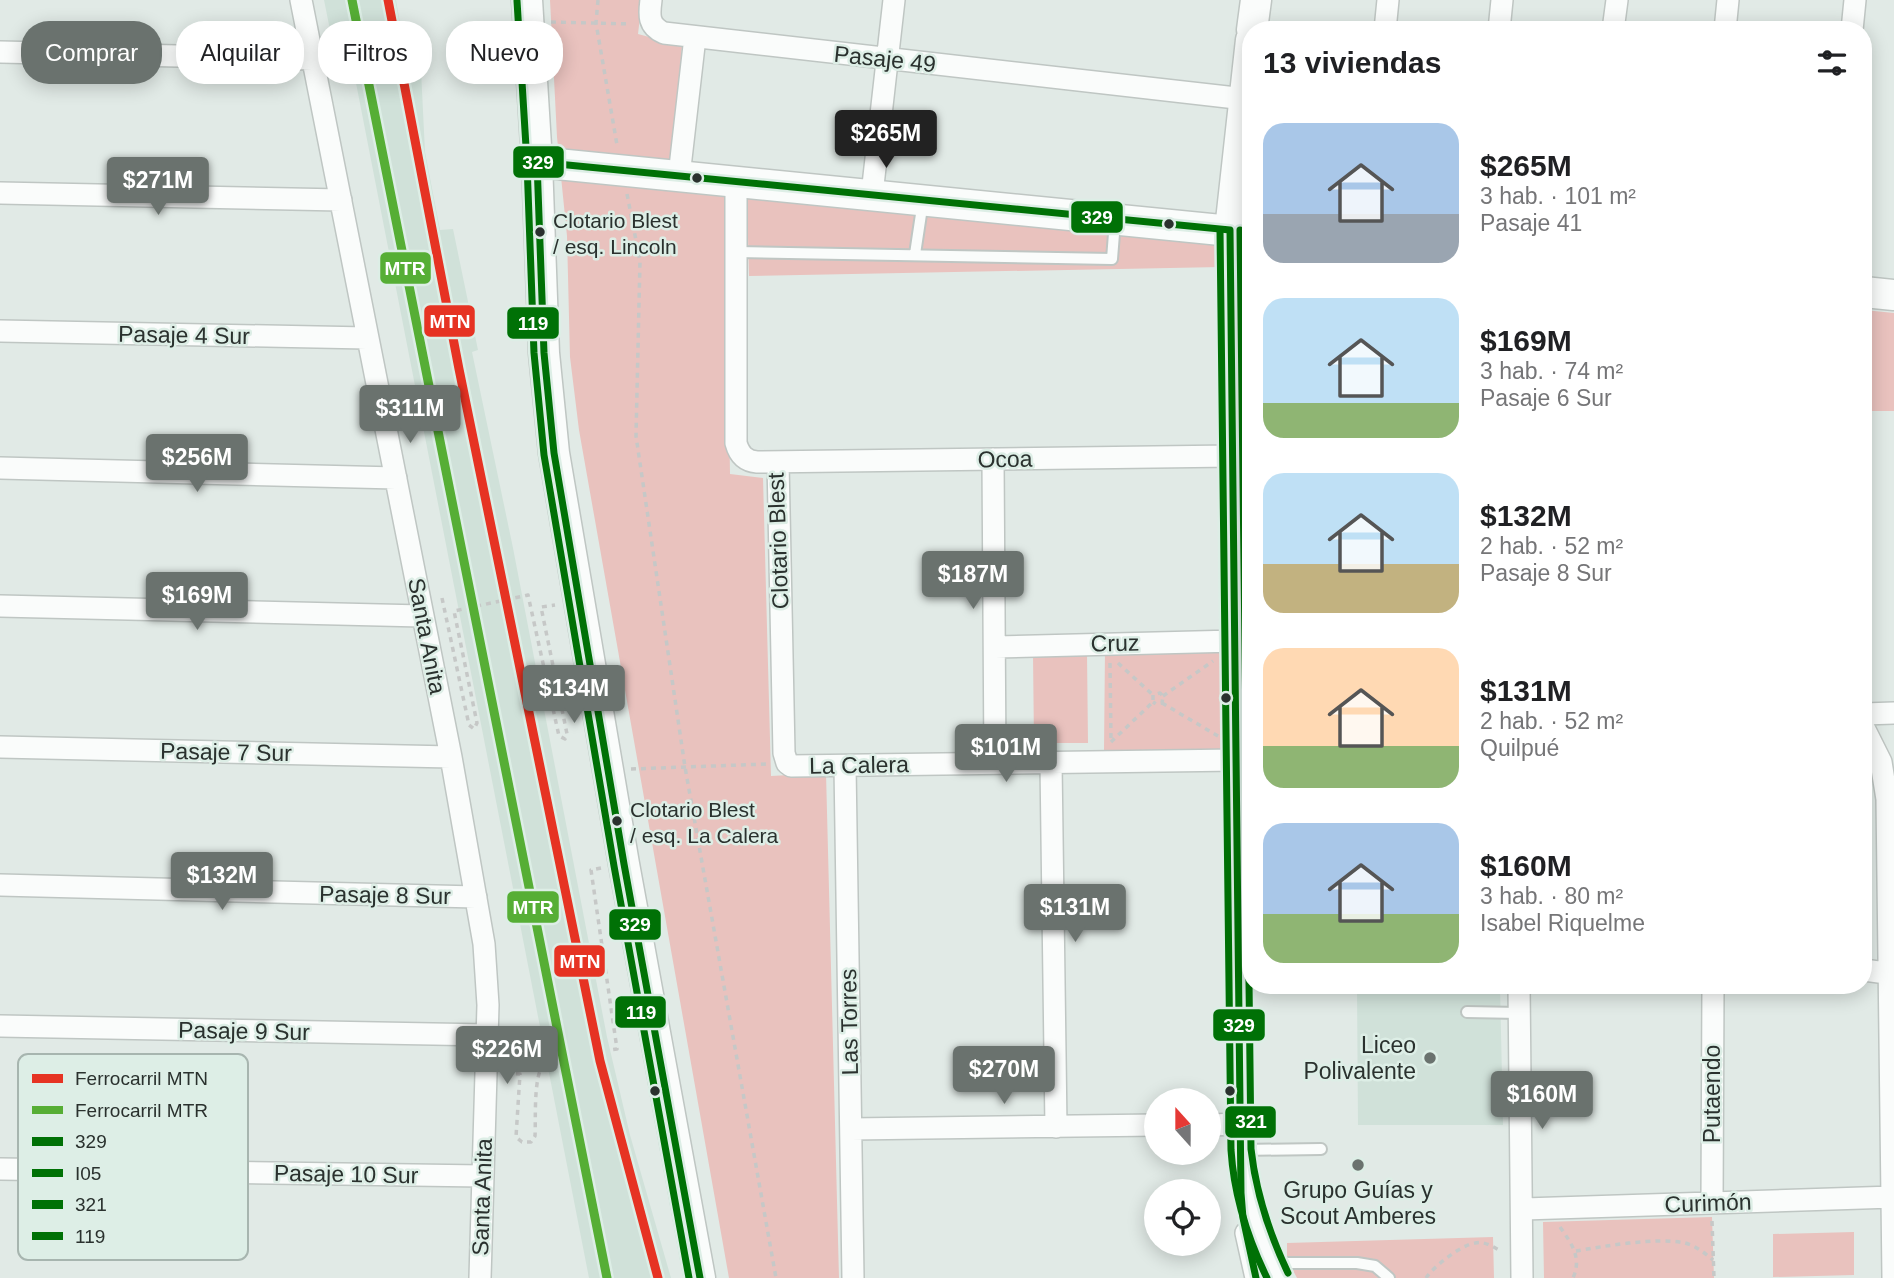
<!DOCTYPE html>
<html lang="es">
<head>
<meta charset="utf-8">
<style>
	body { margin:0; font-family:Arial,sans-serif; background:#f6f6f6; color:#202124; height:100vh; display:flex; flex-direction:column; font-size:26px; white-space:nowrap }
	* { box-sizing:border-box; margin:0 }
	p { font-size:23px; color:#757577 }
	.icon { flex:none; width:38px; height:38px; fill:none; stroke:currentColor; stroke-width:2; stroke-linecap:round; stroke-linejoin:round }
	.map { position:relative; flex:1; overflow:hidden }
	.details { position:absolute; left:1242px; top:21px; width:630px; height:973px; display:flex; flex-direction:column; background:#fff; border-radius:28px; box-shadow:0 4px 18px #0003 }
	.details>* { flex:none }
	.hud { position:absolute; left:21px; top:21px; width:665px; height:63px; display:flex; gap:14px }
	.needle { width:46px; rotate:339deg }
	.fabs { position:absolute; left:1144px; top:1088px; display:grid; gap:14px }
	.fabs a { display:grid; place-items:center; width:77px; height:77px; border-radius:50%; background:#fff; box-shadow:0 4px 18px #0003; font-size:35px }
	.price { position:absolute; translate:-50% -60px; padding:0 16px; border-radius:7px; background:#6a726e; color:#fff; font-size:23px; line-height:46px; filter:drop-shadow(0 2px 4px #0008) }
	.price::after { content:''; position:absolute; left:50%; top:42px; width:21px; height:16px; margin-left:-10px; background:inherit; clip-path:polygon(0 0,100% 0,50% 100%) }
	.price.current { background:#222; color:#fff }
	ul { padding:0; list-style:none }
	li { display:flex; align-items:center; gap:21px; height:175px; padding:0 21px }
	li span { display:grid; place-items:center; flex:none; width:196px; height:140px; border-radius:21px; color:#555 }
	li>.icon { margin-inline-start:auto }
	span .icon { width:84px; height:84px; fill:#fffc; stroke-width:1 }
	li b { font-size:30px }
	h2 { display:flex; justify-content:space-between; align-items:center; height:84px; padding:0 21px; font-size:30px }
	.pill { padding:0 24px; border-radius:28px; background:#fff; box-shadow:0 4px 18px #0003; font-size:24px; line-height:63px }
	.pill.current { background:#6a726e; color:#fff }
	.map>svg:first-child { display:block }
	.built { fill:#d0e1d9 }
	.green { fill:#e9c2be }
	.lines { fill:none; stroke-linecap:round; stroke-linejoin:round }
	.lane-casing { stroke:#bfc6c3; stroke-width:14 }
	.street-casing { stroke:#bfc6c3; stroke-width:24 }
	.secondary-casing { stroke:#bfc6c3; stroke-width:33 }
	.path { stroke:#c6c8c7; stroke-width:3.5; stroke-dasharray:5 5; stroke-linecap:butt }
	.lane { stroke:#fafcfb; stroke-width:10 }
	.street { stroke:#fafcfb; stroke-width:21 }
	.secondary { stroke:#fafcfb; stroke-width:30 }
	.bus-1-casing { stroke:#ddeee6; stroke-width:12 }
	.bus-2-casing { stroke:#ddeee6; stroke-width:12 }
	.bus-3-casing { stroke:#ddeee6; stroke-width:12 }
	.bus-4-casing { stroke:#ddeee6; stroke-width:12 }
	.bus-1 { stroke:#007106; stroke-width:7 }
	.bus-2 { stroke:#007106; stroke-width:7 }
	.bus-3 { stroke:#007106; stroke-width:7 }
	.bus-4 { stroke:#007106; stroke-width:7 }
	.rail-1-casing { stroke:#ddeee6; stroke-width:14 }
	.rail-2-casing { stroke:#ddeee6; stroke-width:14 }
	.rail-1 { stroke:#e63323; stroke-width:9 }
	.rail-2 { stroke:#56ae35; stroke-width:9 }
	.bus-dot { fill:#2a312e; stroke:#ddeee6; stroke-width:2.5 }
	.poi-dot { fill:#6a726e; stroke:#ddeee6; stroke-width:2.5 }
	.labels { text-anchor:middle; stroke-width:5; stroke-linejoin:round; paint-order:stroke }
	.bus-label { font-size:21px; fill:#2a312e; stroke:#ddeee6; text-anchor:start }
	.street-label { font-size:23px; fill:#2a312e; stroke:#ddeee6 }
	.poi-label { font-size:23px; fill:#2a312e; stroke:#ddeee6; text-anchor:end }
	.key { fill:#ddeee6; stroke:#a7b5af; stroke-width:2 }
	.key-label { font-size:19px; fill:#2a312e }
	.line-badge { stroke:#ddeee6; stroke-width:2.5 }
	.badge-label { font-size:19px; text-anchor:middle; font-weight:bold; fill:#fff }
</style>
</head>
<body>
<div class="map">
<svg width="1894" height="1278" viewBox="0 0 1894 1278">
	<rect width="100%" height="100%" fill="#e1eae6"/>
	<!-- built -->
	<path class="built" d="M324 0H396L401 29H419L425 152 440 230 453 229 478 350 472 352 513 548 607 1037 630 1135 671 1278H589L356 83 339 75Z
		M1264 985H1500L1503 1125H1358L1357 987 1264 992Z"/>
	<!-- green -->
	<path class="green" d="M550 0H642L638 34 682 46 671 186 726 193 730 474 763 478 771 776 826 773 839 1278H729L579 430 570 357 567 236 557 137Z
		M747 198 1221 240V267L749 276Z
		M1864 310 1894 313V411H1864Z
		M1105 650 1229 651 1228 751 1104 750Z
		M1087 654 1088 743H1034L1033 655Z
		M1712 1217 1714 1278H1544L1543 1222Z
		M1854 1232V1275L1773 1277V1234Z
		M1493 1237 1494 1278H1297L1287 1259V1243Z"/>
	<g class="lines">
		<!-- lane casing -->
		<g class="lane-casing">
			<path id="lane" d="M737 252 1112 259 1115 221
				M915 254 923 201
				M1467 1012 1519 1013
				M1241 1150 1321 1149
				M1271 1263H1357L1375 1266 1389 1278"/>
		</g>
		<!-- street casing -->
		<g class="street-casing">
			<path id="street" d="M301 0 451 757 484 944 488 1005 480 1278
				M651 0C649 15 648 26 664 33L1245 99
				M1385 30 1388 0
				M1499 30 1502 0
				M1613 30 1617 0
				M1725 30 1728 0
				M1852 30 1855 0
				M0 52 313 59
				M679 176 695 37
				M736 181V443C739 454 745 461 757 462L1233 456
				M0 193 341 200
				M872 194 894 0
				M1230 230 1241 1150C1244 1198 1258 1236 1279 1278
				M0 331 367 338
				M993 459 995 763
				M778 462 784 753 787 763 791 766 1237 760
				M0 468 396 478
				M0 606 422 616
				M995 647 1235 641
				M1864 714 1894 713
				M1864 728 1881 762 1887 799 1893 1278
				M0 747 451 757
				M1051 763 1056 1127
				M845 766 853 1278
				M0 885 476 897
				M1864 970 1894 974
				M1519 985 1522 1278
				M0 1026 488 1035
				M1209 1125 1241 1124
				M851 1129 1157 1125
				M0 1169 483 1176
				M1712 1203 1713 985
				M1522 1209 1893 1197
				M1246 1233 1256 1278"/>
		</g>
		<!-- secondary casing -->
		<g class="secondary-casing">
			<path id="secondary" d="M527 0 537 162 544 353 554 453 624 864 700 1278
				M1252 30 1256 0
				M537 162 1251 233
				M1230 230 1251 40
				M1864 292 1894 295"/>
		</g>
		<!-- path -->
		<path class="path" d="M598 0 596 23 617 145
			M551 22 631 24
			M627 194 640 261 636 436 685 767 776 1278
			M442 598 469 725 474 729 477 723 454 611 528 595 559 736 565 739 567 734 541 607 555 605
			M1110 663 1111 742
			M1118 663 1153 695
			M1163 696 1213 661
			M1162 703 1218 736
			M1111 742 1153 702V695L1160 693 1163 696 1162 703 1156 704 1153 702
			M631 769 767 764
			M601 868 591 870 617 1049 610 1050
			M506 1073 520 1074 516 1137 522 1142H531L535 1136C536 1120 533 1075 544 1064
			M1712 1221 1714 1278
			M1560 1227C1572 1244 1582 1258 1573 1278
			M1576 1251C1605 1246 1656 1237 1685 1243 1696 1246 1705 1253 1713 1260
			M1426 1278C1434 1266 1461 1245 1475 1243 1485 1241 1493 1247 1501 1251"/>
		<!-- lane -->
		<use href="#lane" class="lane"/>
		<!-- street -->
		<use href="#street" class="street"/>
		<!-- secondary -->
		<use href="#secondary" class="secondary"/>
		<!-- bus-1 casing -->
		<g class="bus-1-casing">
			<path id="bus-1" d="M700 1278 624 864 554 453 544 353 537 162 1230 230 1241 1193 1243 1218 1256 1278"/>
		</g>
		<!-- bus-2 casing -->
		<g class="bus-2-casing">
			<path id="bus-2" d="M1220 230 1231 1150C1234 1196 1247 1237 1267 1278"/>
		</g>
		<!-- bus-3 casing -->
		<g class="bus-3-casing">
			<path id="bus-3" d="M1240 230 1251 1149C1256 1194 1269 1233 1288 1273"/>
		</g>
		<!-- bus-4 casing -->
		<g class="bus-4-casing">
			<path id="bus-4" d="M517 1 527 163 534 353 544 455 614 866 689 1278"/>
		</g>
		<!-- bus-1 -->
		<use href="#bus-1" class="bus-1"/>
		<!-- bus-2 -->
		<use href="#bus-2" class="bus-2"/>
		<!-- bus-3 -->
		<use href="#bus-3" class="bus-3"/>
		<!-- bus-4 -->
		<use href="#bus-4" class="bus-4"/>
		<!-- rail-1 casing -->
		<g class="rail-1-casing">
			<path id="rail-1" d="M388 0 459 369 600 1061 658 1278"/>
		</g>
		<!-- rail-2 casing -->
		<g class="rail-2-casing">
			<path id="rail-2" d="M352 0 607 1278"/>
		</g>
		<!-- rail-1 -->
		<use href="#rail-1" class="rail-1"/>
		<!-- rail-2 -->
		<use href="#rail-2" class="rail-2"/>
	</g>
	<!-- markers -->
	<g class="bus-dot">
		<circle cx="697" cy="178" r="6"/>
		<circle cx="1169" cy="224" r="6"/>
		<circle cx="540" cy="232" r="6"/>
		<circle cx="1226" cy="698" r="6"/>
		<circle cx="617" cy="821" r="6"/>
		<circle cx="655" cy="1091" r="6"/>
		<circle cx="1230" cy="1091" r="6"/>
	</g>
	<g class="poi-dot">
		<circle cx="1430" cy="1058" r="7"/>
		<circle cx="1358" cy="1165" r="7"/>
	</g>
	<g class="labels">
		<!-- bus labels -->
		<g class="bus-label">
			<text x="553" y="228">Clotario Blest<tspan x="553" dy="26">/ esq. Lincoln</tspan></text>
			<text x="630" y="817">Clotario Blest<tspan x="630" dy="26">/ esq. La Calera</tspan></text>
		</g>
		<!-- street labels -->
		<g class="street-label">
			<text transform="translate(885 59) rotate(6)" y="8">Pasaje 49</text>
			<text transform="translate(184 335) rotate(1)" y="8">Pasaje 4 Sur</text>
			<text transform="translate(1005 459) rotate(-1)" y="8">Ocoa</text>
			<text transform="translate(778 541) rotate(-92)" y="8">Clotario Blest</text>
			<text transform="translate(427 636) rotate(79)" y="8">Santa Anita</text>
			<text transform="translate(1115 643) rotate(-1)" y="8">Cruz</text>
			<text transform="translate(226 752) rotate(1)" y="8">Pasaje 7 Sur</text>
			<text transform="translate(859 765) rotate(-1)" y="8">La Calera</text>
			<text transform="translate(385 895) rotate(1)" y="8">Pasaje 8 Sur</text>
			<text transform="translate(849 1022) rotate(-91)" y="8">Las Torres</text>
			<text transform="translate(244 1031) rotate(1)" y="8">Pasaje 9 Sur</text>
			<text transform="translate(1712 1094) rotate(-90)" y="8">Putaendo</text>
			<text transform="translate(346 1174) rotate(1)" y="8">Pasaje 10 Sur</text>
			<text transform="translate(482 1197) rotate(-88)" y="8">Santa Anita</text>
			<text transform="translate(1708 1203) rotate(-2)" y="8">Curimón</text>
		</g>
		<!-- poi labels -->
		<g class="poi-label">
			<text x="1416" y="1053">Liceo<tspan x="1416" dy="26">Polivalente</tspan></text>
			<text x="1358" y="1198" text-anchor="middle">Grupo Guías y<tspan x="1358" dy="26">Scout Amberes</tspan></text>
		</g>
	</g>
	<!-- legend -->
	<rect x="18" y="1054" width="230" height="206" rx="10" class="key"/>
	<rect x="32" y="1074" width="31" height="9" fill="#e63323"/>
	<rect x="32" y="1106" width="31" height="8" fill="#56ae35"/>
	<rect x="32" y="1137" width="31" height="9" fill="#007106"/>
	<rect x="32" y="1169" width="31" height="8" fill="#007106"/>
	<rect x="32" y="1200" width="31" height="9" fill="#007106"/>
	<rect x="32" y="1232" width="31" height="8" fill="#007106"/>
	<g class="key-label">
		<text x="75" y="1085">Ferrocarril MTN</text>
		<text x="75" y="1117">Ferrocarril MTR</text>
		<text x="75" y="1148">329</text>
		<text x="75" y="1180">I05</text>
		<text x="75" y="1211">321</text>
		<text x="75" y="1243">119</text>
	</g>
	<g class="line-badge">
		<rect x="512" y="145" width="53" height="34" rx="7" fill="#007106"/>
		<rect x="1070" y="200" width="54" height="34" rx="7" fill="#007106"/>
		<rect x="379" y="251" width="53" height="34" rx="7" fill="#56ae35"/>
		<rect x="423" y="304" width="53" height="34" rx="7" fill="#e63323"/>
		<rect x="506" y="306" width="54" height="34" rx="7" fill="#007106"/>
		<rect x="506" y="890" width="54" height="34" rx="7" fill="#56ae35"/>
		<rect x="608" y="908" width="54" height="33" rx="7" fill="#007106"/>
		<rect x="553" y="944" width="53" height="34" rx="7" fill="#e63323"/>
		<rect x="614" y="995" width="53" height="34" rx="7" fill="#007106"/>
		<rect x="1212" y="1008" width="54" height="34" rx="7" fill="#007106"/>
		<rect x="1224" y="1105" width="53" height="34" rx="7" fill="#007106"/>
	</g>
	<g class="badge-label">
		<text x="538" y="169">329</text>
		<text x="1097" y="224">329</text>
		<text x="405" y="275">MTR</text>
		<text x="450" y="328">MTN</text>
		<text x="533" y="330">119</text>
		<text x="533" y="914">MTR</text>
		<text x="635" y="931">329</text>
		<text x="580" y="968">MTN</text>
		<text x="641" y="1019">119</text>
		<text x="1239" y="1032">329</text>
		<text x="1251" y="1128">321</text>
	</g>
</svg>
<div class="fabs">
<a><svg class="needle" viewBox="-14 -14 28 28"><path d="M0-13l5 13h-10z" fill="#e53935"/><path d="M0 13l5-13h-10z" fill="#757577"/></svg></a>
<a><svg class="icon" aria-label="locate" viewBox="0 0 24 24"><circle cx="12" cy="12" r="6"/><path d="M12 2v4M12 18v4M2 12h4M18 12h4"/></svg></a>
</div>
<b class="price current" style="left:886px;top:170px">$265M</b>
<b class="price" style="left:158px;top:217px">$271M</b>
<b class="price" style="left:410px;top:445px">$311M</b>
<b class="price" style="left:197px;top:494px">$256M</b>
<b class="price" style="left:973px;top:611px">$187M</b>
<b class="price" style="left:197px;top:632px">$169M</b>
<b class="price" style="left:574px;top:725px">$134M</b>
<b class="price" style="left:1006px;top:784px">$101M</b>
<b class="price" style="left:222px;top:912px">$132M</b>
<b class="price" style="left:1075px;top:944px">$131M</b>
<b class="price" style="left:507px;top:1086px">$226M</b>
<b class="price" style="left:1004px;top:1106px">$270M</b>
<b class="price" style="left:1542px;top:1131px">$160M</b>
<div class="hud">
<a class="pill current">Comprar</a>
<a class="pill">Alquilar</a>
<a class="pill">Filtros</a>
<a class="pill">Nuevo</a>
</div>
<section class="details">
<h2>13 viviendas<svg class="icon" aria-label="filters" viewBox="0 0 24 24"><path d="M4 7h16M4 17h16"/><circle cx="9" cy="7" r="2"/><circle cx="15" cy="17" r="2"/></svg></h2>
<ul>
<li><span style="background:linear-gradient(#a9c7e8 65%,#9aa5b1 0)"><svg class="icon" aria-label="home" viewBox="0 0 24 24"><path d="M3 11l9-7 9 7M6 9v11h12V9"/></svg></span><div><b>$265M</b><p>3 hab. · 101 m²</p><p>Pasaje 41</p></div></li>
<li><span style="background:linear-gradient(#bfe0f5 75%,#8fb573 0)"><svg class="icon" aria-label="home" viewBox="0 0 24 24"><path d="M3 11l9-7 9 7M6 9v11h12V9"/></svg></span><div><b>$169M</b><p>3 hab. · 74 m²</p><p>Pasaje 6 Sur</p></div></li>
<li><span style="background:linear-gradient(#bfe0f5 65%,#c2b280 0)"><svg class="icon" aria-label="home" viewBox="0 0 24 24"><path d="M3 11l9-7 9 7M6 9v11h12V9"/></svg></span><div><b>$132M</b><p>2 hab. · 52 m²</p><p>Pasaje 8 Sur</p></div></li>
<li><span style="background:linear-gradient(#ffd9b3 70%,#8fb573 0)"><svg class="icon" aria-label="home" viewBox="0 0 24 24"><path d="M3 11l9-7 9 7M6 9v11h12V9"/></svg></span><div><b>$131M</b><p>2 hab. · 52 m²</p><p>Quilpué</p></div></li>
<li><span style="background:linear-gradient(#a9c7e8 65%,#8fb573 0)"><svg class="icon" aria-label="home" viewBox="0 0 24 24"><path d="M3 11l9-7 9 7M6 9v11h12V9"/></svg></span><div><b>$160M</b><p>3 hab. · 80 m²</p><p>Isabel Riquelme</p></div></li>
</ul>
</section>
</div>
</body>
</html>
